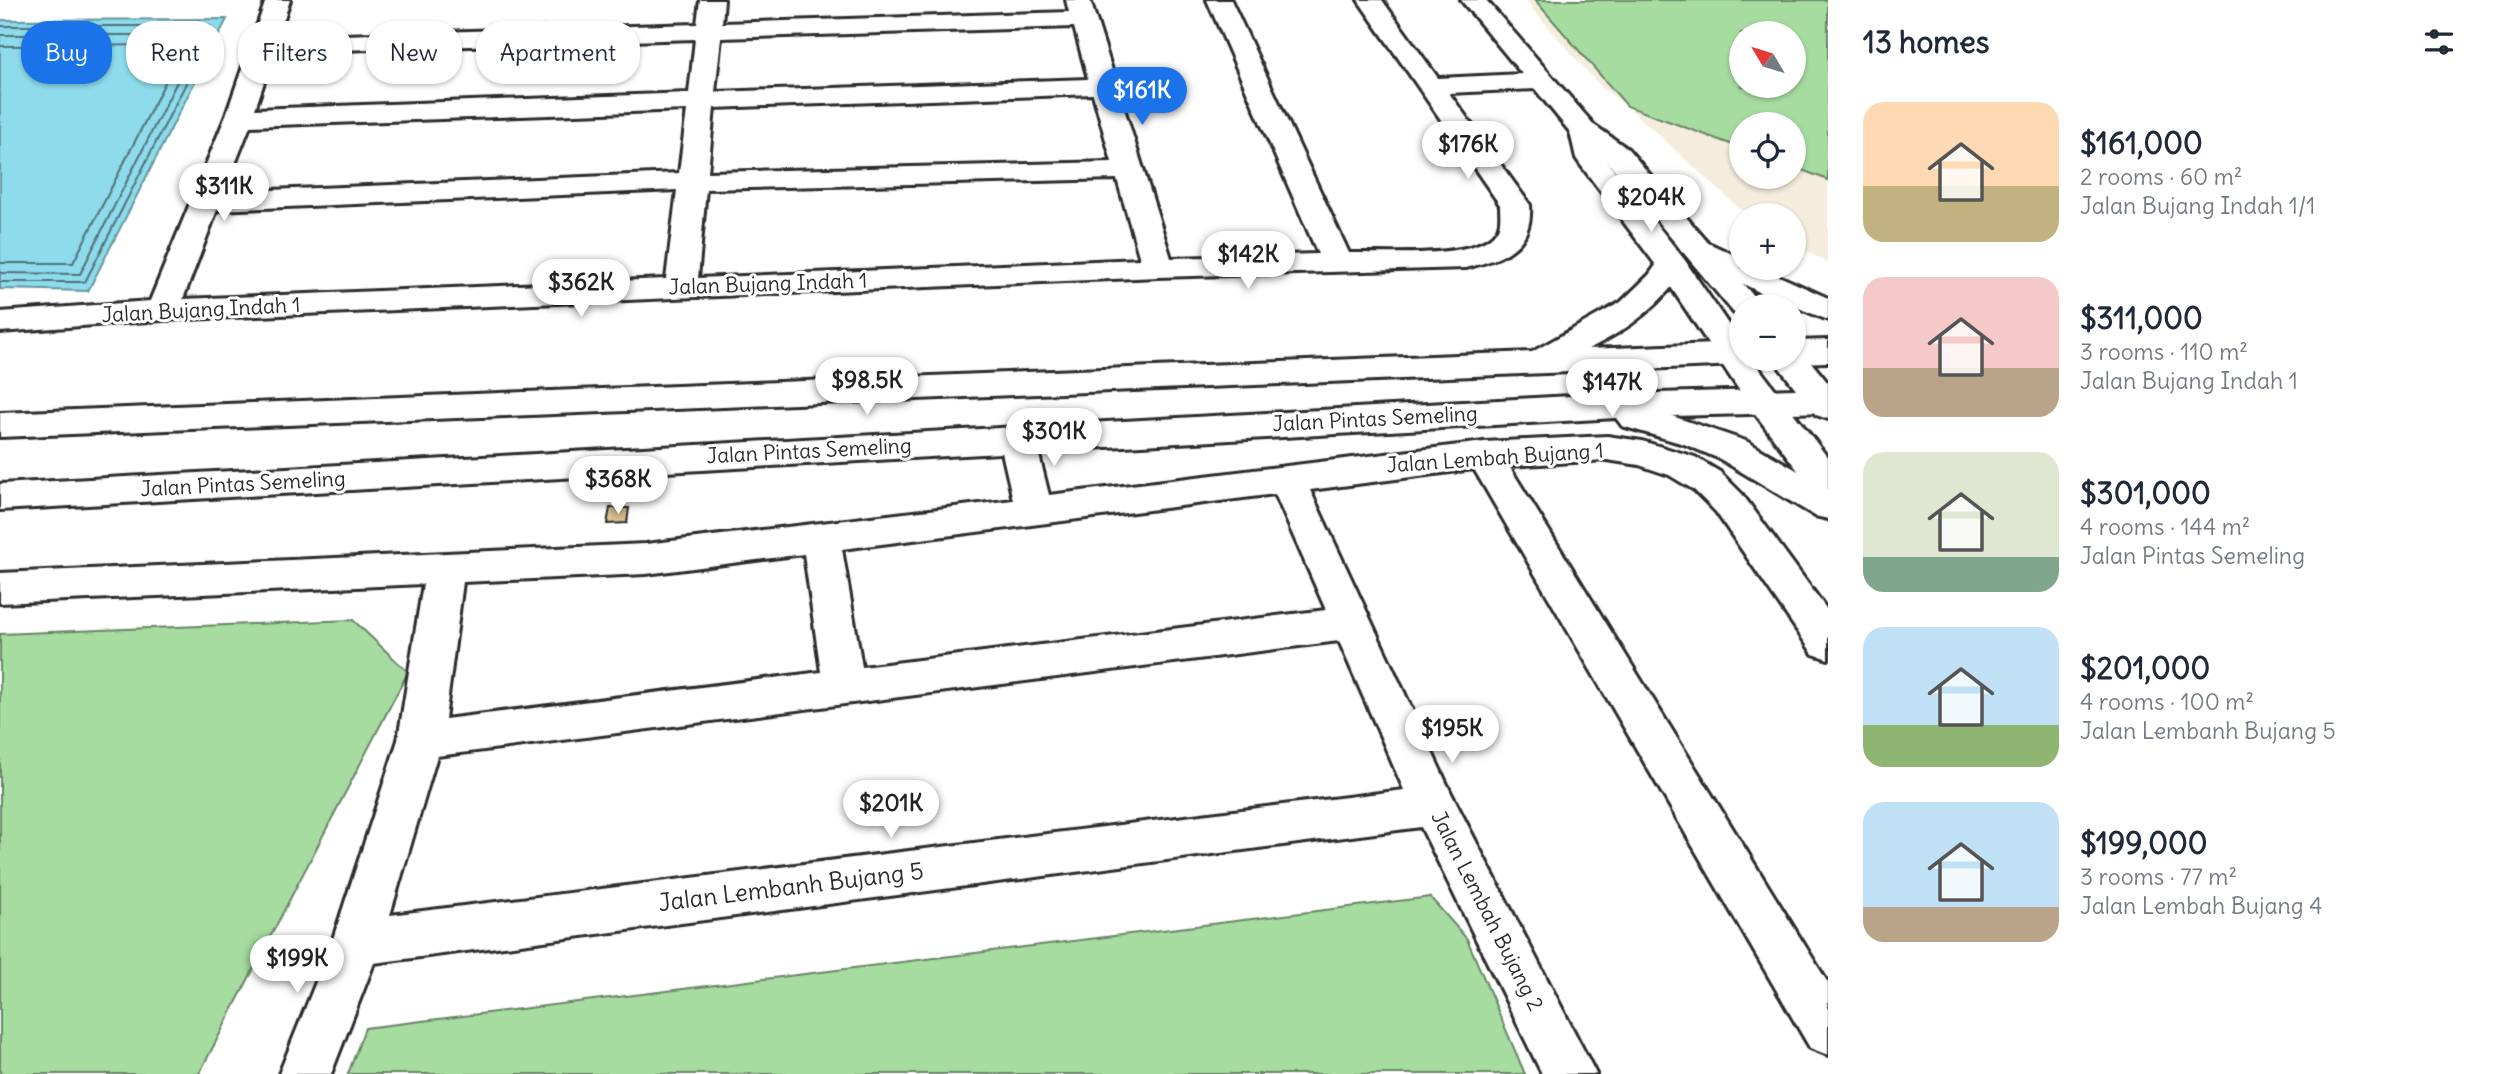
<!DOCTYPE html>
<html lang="en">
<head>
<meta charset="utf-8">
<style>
	body { margin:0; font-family:Delius,sans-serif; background:#f2f2f3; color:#1f2937; height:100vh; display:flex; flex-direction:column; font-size:26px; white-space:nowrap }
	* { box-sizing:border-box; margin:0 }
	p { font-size:23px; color:#747a83 }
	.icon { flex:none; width:38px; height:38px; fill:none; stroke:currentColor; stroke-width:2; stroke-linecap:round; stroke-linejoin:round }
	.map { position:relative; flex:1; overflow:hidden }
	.panel { display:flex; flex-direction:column; background:#fff; width:665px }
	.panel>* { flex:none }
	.banner { position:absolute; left:21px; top:21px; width:665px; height:63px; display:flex; gap:14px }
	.needle { width:46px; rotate:308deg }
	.buttons { position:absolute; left:1729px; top:21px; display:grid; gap:14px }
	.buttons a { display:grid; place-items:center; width:77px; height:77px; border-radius:50%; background:#fff; box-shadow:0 2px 5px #0004; font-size:35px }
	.price { position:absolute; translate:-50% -60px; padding:0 16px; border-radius:24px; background:#fff; color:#222; font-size:23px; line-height:46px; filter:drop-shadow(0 2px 4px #0008) }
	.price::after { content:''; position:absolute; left:50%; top:42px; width:21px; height:16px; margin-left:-10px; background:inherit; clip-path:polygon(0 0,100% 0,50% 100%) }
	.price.selected { background:#1a73e8; color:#fff }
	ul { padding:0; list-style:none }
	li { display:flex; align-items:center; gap:21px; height:175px; padding:0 35px }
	li span { display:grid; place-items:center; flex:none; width:196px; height:140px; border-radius:21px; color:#555 }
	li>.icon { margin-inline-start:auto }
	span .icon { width:84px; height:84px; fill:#fffc; stroke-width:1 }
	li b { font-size:30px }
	h2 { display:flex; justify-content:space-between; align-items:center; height:84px; padding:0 35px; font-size:30px }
	.tag { padding:0 24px; border-radius:28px; background:#fff; box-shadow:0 2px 5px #0004; font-size:24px; line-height:63px }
	.tag.selected { background:#1a73e8; color:#fff }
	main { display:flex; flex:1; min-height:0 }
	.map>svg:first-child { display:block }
	.built { fill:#f4edde; fill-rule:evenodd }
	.green { fill:#a6dca0; stroke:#688466; stroke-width:2; fill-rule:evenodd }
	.water { fill:#8ddbeb; stroke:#66959e; stroke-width:2 }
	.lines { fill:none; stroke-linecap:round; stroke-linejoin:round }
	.shore { stroke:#527178; stroke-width:2 }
	.building { fill:#dac291; stroke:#2b2b2b; stroke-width:2 }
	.minor-casing { stroke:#2b2b2b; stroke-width:6 }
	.major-casing { stroke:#2b2b2b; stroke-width:6 }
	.minor { fill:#fff; fill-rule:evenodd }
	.major { fill:#fff; fill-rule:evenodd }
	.labels { text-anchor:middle; stroke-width:6; stroke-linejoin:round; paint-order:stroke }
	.street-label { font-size:21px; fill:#2b2b2b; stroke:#fff }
	.near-street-label { font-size:24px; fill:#2b2b2b; stroke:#fff }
</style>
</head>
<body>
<main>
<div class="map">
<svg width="1828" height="1074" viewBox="0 0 1828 1074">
	<rect width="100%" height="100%" fill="#fff"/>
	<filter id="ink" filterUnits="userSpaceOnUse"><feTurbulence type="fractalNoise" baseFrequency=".0143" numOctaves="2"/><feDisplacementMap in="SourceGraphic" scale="14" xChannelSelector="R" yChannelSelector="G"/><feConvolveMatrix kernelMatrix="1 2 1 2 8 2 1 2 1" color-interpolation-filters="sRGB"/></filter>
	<g filter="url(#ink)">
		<!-- built -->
		<path class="built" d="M1524 0H1828V264L1794 243V215H1750L1740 209 1627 106 1602 88ZM1741 33H1794V86H1741ZM1741 124H1794V177H1741Z"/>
		<!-- green -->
		<path class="green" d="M1535 0H1828V180L1794 167V124H1741V148L1627 106ZM1741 33H1794V86H1741Z
			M353 620 408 672 199 1074H0V634Z
			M1430 897 1467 939 1525 1074H348L365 1028Z"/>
		<!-- water -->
		<path class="water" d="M227 19 88 291 0 289V20Z"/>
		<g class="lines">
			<!-- shore -->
			<path class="shore" d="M0 26H210L213 30 85 282H0
				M0 35H195L199 38 80 274 0 273
				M0 46 178 45 182 49 73 263H0"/>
		</g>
		<!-- building -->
		<path class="building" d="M610 508H629L627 523 607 524Z"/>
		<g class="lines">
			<!-- minor casing -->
			<g class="minor-casing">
				<path id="minor" d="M266 0H290L278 37 697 24 700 0H724L722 23 1069 12 1066 0H1090L1171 258 1318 254 1207 0H1231L1349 253C1382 252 1477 260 1496 232 1502 224 1500 214 1500 205L1358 0H1382L1438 78 1522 74 1461 0H1486L1594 125 1628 149 1756 299 1761 306H1741V315L1734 313 1606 160 1683 258 1741 343V359H1752L1828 458V497L1815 493 1753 411 1659 269 1580 164 1576 158 1570 132 1535 89 1449 93 1530 205C1533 248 1502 259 1466 268L1158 277 163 320 0 332V312L150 301 225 118ZM1074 27 1088 79 715 92 721 38ZM695 39 689 93 255 109 274 52ZM1093 94 1112 162 708 172 714 108ZM687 110 679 173 224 192 250 126ZM1117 179 1140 259 698 278 706 189ZM677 190 666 279 183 299 217 210Z
					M1794 349 1802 351 1828 383V419L1816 415 1773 359H1794Z
					M1017 427 1030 430 1035 439 1049 495 1484 442 1607 436 1642 441 1695 457 1720 472 1742 494 1828 611V659L1813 654 1716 512 1694 490 1669 475 1639 465 1607 460 1509 466 1828 983V1055L1810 1048 1474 469 1310 490 1452 795 1596 1074H1542L1421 827 374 963 331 1074H279L332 942 398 740 423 584 0 603V573L646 544 1013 500 999 439 1004 430ZM1275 494 1326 610 862 667 842 549ZM804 554 821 672 445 719 463 582 646 574ZM1339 641 1404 790 390 915 437 756Z"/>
			</g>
			<!-- major casing -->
			<g class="major-casing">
				<path id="major" d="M1693 236 1741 258V268H1761L1828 298V320L1761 293 1682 252 1678 245 1682 238Z
					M1672 256 1683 258 1688 265C1661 305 1630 329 1588 349L1741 343V359H1755L1753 362 1741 365 0 437V413L1532 352 1621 302 1649 275 1661 258Z
					M1828 340V362L1794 363 1782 359H1794V341Z
					M1828 388V412L1672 416 1746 441 1828 488V519L1815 516 1720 459 1684 444 1622 426 1616 418 0 510V484L1589 395Z"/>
			</g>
			<!-- minor -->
			<use href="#minor" class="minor"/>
			<!-- major -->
			<use href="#major" class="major"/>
		</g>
	</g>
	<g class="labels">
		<!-- street labels -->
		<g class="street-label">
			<text transform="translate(768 284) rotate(-2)" y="7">Jalan Bujang Indah 1</text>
			<text transform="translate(201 310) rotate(-3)" y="7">Jalan Bujang Indah 1</text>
			<text transform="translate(1375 419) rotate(-3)" y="7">Jalan Pintas Semeling</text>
			<text transform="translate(809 451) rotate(-3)" y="7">Jalan Pintas Semeling</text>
			<text transform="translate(1495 458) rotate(-4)" y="7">Jalan Lembah Bujang 1</text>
			<text transform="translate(243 484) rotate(-3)" y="7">Jalan Pintas Semeling</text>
			<text transform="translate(1487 911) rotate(63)" y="7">Jalan Lembah Bujang 2</text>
		</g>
		<!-- near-street labels -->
		<g class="near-street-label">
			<text transform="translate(791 887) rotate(-7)" y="8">Jalan Lembanh Bujang 5</text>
		</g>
	</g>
</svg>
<div class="buttons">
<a><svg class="needle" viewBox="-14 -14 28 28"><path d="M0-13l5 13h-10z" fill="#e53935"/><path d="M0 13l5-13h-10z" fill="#747a83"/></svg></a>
<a><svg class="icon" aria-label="locate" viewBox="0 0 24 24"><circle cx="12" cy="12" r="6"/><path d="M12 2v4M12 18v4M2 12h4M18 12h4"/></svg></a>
<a>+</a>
<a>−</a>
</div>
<b class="price selected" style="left:1142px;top:127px">$161K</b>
<b class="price" style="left:1468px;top:181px">$176K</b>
<b class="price" style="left:224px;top:223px">$311K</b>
<b class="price" style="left:1651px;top:234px">$204K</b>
<b class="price" style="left:1248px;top:291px">$142K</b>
<b class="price" style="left:581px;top:319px">$362K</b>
<b class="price" style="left:867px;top:417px">$98.5K</b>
<b class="price" style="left:1612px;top:419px">$147K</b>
<b class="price" style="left:1054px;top:468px">$301K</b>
<b class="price" style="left:618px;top:516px">$368K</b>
<b class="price" style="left:1452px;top:765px">$195K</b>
<b class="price" style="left:891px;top:840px">$201K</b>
<b class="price" style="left:297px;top:995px">$199K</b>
<div class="banner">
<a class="tag selected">Buy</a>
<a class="tag">Rent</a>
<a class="tag">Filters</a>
<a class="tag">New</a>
<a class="tag">Apartment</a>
</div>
</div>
<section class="panel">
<h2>13 homes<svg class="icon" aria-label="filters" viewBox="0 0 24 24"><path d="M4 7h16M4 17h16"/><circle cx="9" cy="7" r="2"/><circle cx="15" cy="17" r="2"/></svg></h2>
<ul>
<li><span style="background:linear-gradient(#ffd9b3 60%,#c2b280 0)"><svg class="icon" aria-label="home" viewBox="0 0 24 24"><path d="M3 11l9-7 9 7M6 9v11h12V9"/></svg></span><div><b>$161,000</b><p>2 rooms · 60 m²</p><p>Jalan Bujang Indah 1/1</p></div></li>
<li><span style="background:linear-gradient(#f6c9c9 65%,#b9a48a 0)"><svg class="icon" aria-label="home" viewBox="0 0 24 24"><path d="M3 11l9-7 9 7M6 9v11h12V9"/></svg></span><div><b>$311,000</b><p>3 rooms · 110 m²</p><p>Jalan Bujang Indah 1</p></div></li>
<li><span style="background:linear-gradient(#dfe7d0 75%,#7fa58c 0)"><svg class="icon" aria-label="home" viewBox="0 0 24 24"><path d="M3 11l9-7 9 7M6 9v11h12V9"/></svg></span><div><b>$301,000</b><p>4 rooms · 144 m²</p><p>Jalan Pintas Semeling</p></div></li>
<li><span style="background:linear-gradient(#bfe0f5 70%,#8fb573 0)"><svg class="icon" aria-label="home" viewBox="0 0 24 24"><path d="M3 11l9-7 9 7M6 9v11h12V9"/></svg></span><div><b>$201,000</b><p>4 rooms · 100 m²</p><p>Jalan Lembanh Bujang 5</p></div></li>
<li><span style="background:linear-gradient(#bfe0f5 75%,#b9a48a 0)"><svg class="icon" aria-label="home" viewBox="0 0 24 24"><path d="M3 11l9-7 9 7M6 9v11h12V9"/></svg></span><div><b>$199,000</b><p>3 rooms · 77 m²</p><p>Jalan Lembah Bujang 4</p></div></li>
</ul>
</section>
</main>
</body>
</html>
